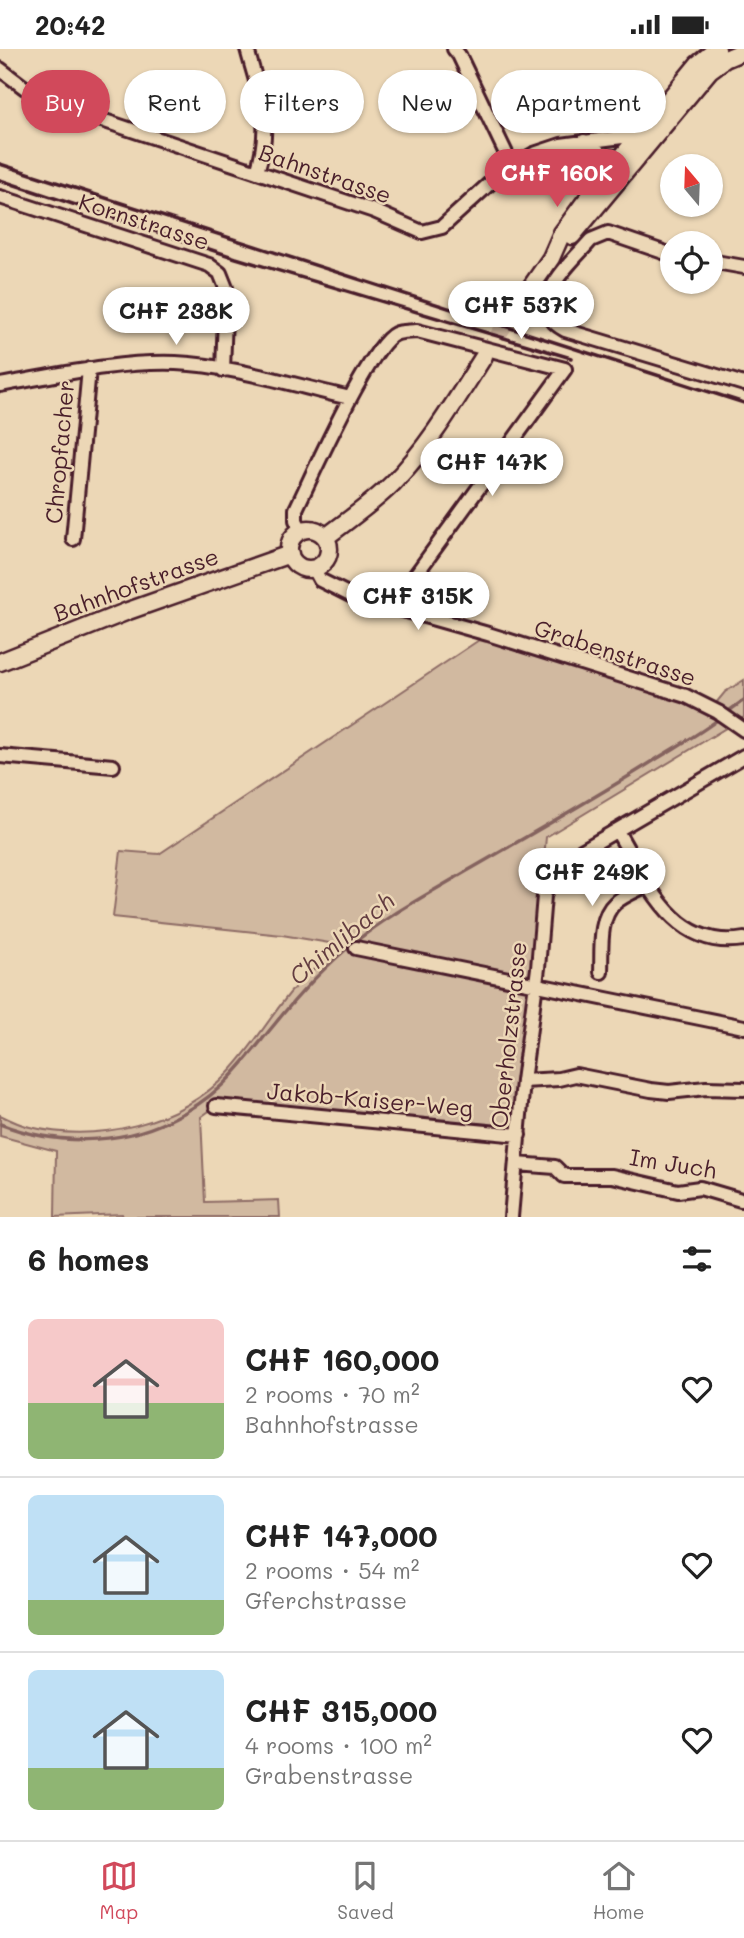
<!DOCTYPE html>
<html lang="en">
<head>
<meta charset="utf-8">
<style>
	body { margin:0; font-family:Mali,sans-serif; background:#f6f6f6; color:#222; height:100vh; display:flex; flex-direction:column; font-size:26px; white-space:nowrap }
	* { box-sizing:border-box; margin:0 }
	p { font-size:23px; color:#767676 }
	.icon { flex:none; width:38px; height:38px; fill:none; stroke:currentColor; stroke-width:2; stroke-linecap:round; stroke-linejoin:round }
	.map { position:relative; height:1168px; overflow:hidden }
	.panel { display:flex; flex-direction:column; background:#fff; flex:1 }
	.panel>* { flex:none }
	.guide { position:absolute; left:21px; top:21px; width:704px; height:63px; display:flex; gap:14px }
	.needle { width:46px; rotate:341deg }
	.fabs { position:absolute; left:660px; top:105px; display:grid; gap:14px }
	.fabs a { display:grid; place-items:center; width:63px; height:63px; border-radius:50%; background:#fff; box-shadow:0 2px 5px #0004; font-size:35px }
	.price { position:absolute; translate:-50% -60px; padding:0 16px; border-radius:24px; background:#fff; color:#222; font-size:23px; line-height:46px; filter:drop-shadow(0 2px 4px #0008) }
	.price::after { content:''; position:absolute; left:50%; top:42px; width:21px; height:16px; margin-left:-10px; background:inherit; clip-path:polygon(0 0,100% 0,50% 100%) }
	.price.selected { background:#d1495b; color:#fff }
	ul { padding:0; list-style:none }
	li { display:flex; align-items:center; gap:21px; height:175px; padding:0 28px }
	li+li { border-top:2px solid #e0e0e0 }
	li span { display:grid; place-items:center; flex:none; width:196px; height:140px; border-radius:10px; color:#555 }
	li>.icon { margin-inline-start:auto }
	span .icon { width:84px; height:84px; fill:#fffc; stroke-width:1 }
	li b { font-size:30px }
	h2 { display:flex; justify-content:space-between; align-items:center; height:84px; padding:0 28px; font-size:30px }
	.tag { padding:0 24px; border-radius:32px; background:#fff; box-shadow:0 2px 5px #0004; font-size:24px; line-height:63px }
	.tag.selected { background:#d1495b; color:#fff }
	.status { display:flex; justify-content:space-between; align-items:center; height:49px; padding:0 35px; background:#fff; direction:ltr }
	.status svg { height:19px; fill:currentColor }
	.tabs { display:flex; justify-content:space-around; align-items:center; height:98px; border-top:2px solid #e0e0e0; background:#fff; font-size:19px; color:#767676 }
	.tabs a { display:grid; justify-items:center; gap:4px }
	.tabs .selected { color:#d1495b }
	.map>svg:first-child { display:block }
	.green { fill:#d1b9a0; stroke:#8e6c66; stroke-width:2 }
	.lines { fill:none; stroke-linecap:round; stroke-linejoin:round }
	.stream { stroke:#85635f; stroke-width:3.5 }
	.major-tunnel { stroke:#ccb29a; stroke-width:16; stroke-dasharray:16 8; stroke-linecap:butt }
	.minor-casing { stroke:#4a1f2b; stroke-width:18 }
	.major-casing { stroke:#4a1f2b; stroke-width:21 }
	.minor { stroke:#ecd7b6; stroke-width:12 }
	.major { stroke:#ecd7b6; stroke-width:16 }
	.rail { stroke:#4a1f2b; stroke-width:3.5 }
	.labels { text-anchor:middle; stroke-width:5; stroke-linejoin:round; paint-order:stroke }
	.street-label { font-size:23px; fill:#4a1f2b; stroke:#ecd7b6 }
	.water-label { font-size:24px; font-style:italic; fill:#633c40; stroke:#ecd7b6 }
</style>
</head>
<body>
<div class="status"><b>20:42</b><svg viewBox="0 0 49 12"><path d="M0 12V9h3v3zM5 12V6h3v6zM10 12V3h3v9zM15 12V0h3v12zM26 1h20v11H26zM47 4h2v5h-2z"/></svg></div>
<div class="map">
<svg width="744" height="1168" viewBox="0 0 744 1168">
	<rect width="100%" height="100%" fill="#ecd7b6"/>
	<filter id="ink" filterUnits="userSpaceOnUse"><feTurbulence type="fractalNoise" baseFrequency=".0143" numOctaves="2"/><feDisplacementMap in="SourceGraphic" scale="14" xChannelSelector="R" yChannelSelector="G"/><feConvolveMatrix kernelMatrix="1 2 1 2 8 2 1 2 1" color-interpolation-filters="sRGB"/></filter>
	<g filter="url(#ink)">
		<!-- green -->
		<path class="green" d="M488 585 711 660 725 643 744 631V668L546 788 544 809 547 818 519 1086 216 1057 201 1068 205 1153 279 1151 280 1168H123L122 1165 55 1168 56 1102 0 1087V1066C10 1071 20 1076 30 1078 97 1094 180 1075 228 1024 253 998 271 966 294 939 308 923 327 911 341 896L282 886 113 868 121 802 159 805Z"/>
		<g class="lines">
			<!-- stream -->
			<path class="stream" d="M726 664 744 651
				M0 1075C54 1096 117 1097 170 1071 220 1048 240 1017 274 976 298 946 325 917 355 893 390 865 428 845 467 822 531 785 595 749 658 709 679 696 701 684 720 669"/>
			<!-- major-tunnel -->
			<path class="major-tunnel" d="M484 307 515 261"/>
			<!-- minor casing -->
			<g class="minor-casing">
				<path id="minor" d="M247 0C260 49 273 72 257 123
					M454 0 459 6 512 117
					M0 20 25 39 69 60 329 147 374 162 422 183 442 178 499 126 534 105 561 96 622 88 644 81
					M584 92 601 104 628 110
					M0 148 209 216 220 224 226 239 223 321
					M672 206 608 184 591 191C571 214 520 257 565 281L744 335
					M710 212 744 218
					M0 336C58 326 117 312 176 314 230 316 297 337 350 349
					M301 482 296 471V460C311 429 370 296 395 285 401 282 410 283 417 282L565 320 393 557
					M73 490 89 320
					M314 520 320 531 350 546 488 585 686 647 718 663 744 681
					M0 707 113 717
					M617 782C647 832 673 902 744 890
					M356 899 744 978
					M601 923C602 902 598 869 615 854 624 846 638 841 649 835
					M523 1032 559 1030 576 1026 651 1041 669 1043 706 1039 744 1040
					M216 1057 519 1086
					M517 1115 555 1118 564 1127H612L678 1142 700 1139 741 1151
					M511 1168 523 1032 538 919 544 847 552 824 566 811 744 707"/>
			</g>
			<!-- major casing -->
			<g class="major-casing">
				<path id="major" d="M572 187 710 21 725 10 744 2
					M515 261 551 209 562 184 584 154 698 15 717 0
					M289 500a20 20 0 1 1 40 0a20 20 0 1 1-40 0Z
					M326 488C348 471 373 454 393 434 429 397 456 351 484 307
					M0 613 128 562 290 505"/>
			</g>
			<!-- minor -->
			<use href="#minor" class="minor"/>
			<!-- major -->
			<use href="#major" class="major"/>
			<!-- rail -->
			<path class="rail" d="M0 115 744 354
				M0 131 236 209 571 309"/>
		</g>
	</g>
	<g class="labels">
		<!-- street labels -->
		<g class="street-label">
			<text transform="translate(325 125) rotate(19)" y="8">Bahnstrasse</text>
			<text transform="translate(144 173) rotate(18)" y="8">Kornstrasse</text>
			<text transform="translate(60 403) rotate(-85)" y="8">Chropfacher</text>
			<text transform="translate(136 536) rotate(-20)" y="8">Bahnhofstrasse</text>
			<text transform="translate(615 604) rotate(18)" y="8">Grabenstrasse</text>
			<text transform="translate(509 986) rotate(-84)" y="8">Oberholzstrasse</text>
			<text transform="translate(370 1051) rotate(5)" y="8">Jakob-Kaiser-Weg</text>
			<text transform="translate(673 1115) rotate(9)" y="8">Im Juch</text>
		</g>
		<!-- water labels -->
		<g class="water-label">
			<text transform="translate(342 890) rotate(-40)" y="8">Chimlibach</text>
		</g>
	</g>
</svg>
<div class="fabs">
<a><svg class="needle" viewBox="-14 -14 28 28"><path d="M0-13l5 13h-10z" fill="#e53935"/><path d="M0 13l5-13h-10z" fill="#767676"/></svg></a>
<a><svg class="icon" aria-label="locate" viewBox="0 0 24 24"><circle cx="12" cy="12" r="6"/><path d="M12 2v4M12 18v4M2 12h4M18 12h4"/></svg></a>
</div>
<b class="price selected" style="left:557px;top:160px">CHF 160K</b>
<b class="price" style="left:521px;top:292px">CHF 537K</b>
<b class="price" style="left:176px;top:298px">CHF 238K</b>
<b class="price" style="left:492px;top:449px">CHF 147K</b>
<b class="price" style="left:418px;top:583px">CHF 315K</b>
<b class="price" style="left:592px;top:859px">CHF 249K</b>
<div class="guide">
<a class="tag selected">Buy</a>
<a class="tag">Rent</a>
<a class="tag">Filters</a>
<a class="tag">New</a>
<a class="tag">Apartment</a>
</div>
</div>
<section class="panel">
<h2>6 homes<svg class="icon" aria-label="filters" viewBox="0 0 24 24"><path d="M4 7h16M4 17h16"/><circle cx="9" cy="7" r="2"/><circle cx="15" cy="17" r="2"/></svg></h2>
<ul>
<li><span style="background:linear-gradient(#f6c9c9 60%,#8fb573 0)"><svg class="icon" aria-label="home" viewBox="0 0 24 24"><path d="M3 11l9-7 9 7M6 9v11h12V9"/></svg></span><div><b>CHF 160,000</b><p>2 rooms · 70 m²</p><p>Bahnhofstrasse</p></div><svg class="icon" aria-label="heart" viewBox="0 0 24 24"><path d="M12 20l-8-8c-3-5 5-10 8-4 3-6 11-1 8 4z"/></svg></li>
<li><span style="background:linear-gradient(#bfe0f5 75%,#8fb573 0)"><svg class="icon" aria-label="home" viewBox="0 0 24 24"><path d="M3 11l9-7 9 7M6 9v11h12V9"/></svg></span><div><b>CHF 147,000</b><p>2 rooms · 54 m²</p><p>Gferchstrasse</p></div><svg class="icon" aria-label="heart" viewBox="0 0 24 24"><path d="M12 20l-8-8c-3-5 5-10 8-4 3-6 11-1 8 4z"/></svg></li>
<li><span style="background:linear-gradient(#bfe0f5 70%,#8fb573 0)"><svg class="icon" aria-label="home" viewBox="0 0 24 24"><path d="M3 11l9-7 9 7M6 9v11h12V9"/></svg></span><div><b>CHF 315,000</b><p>4 rooms · 100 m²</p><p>Grabenstrasse</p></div><svg class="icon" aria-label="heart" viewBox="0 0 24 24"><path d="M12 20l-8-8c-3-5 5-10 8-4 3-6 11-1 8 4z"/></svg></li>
</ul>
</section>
<nav class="tabs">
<a class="selected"><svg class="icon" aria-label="map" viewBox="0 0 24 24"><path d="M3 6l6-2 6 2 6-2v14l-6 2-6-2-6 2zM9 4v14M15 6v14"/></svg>Map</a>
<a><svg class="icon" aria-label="saved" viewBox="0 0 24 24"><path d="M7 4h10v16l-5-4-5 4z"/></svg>Saved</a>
<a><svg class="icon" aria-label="home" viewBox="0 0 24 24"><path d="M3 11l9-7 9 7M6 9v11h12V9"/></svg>Home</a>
</nav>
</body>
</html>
